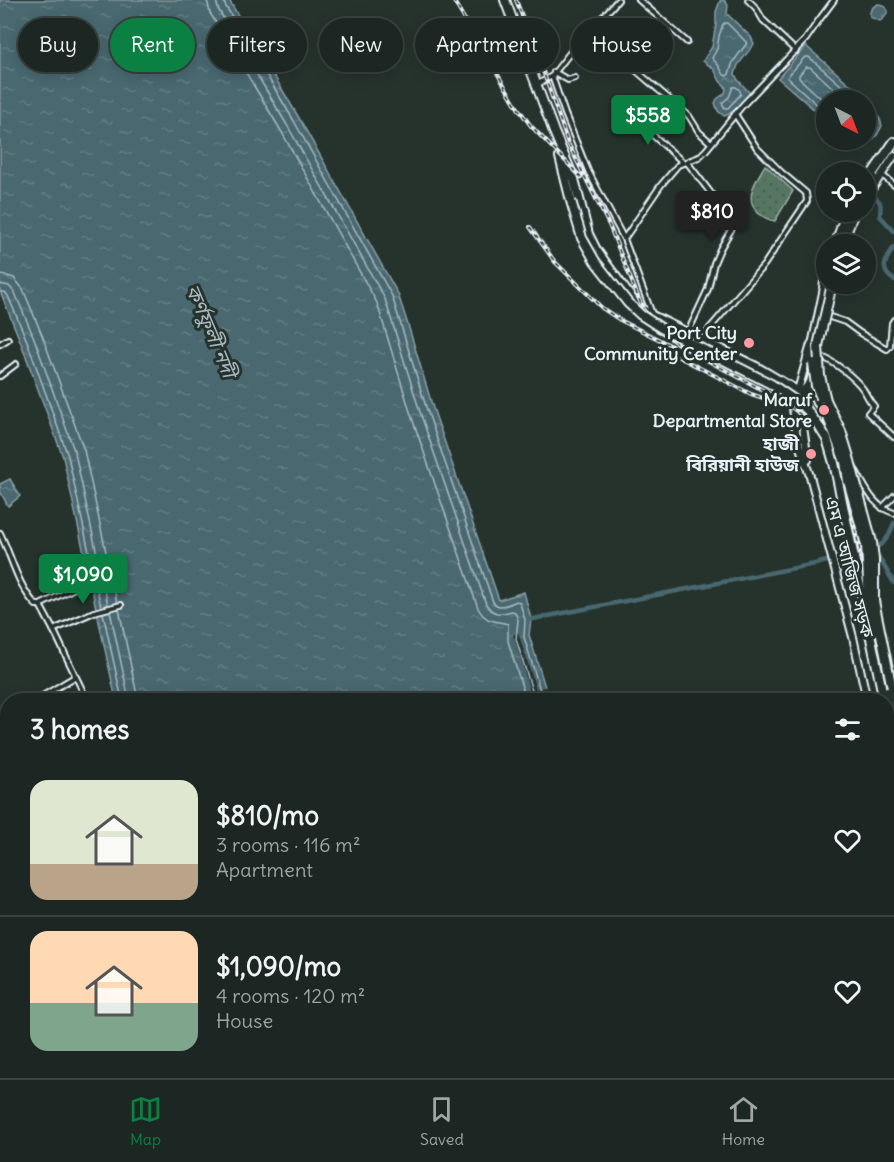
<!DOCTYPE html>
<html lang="en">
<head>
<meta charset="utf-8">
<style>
	body { margin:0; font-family:Delius,"Noto Sans Bengali",sans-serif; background:#29322f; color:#f1f3f6; height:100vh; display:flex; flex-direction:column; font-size:22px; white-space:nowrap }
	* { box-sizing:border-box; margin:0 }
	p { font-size:20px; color:#a0a5a5 }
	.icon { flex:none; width:33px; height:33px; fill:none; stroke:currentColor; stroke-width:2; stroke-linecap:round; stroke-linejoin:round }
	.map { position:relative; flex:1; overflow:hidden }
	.details { position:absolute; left:0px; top:693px; width:894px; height:386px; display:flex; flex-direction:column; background:#1c2622; border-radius:24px 24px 0 0; box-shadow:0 3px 15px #0003,0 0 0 2px #3a4340 }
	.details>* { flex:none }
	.hud { position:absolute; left:18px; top:18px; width:858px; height:54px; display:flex; gap:12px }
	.needle { width:39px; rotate:138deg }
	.buttons { position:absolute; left:816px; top:90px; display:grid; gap:12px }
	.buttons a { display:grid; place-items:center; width:60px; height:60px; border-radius:50%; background:#1c2622; box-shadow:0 3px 15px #0003,0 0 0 2px #3a4340; font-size:30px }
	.price { position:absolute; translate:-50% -51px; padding:0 14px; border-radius:6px; background:#0b8043; color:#fff; font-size:20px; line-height:39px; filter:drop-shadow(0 2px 3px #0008) }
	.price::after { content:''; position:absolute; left:50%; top:36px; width:18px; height:14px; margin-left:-9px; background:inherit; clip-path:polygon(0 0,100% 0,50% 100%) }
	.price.selected { background:#222; color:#fff }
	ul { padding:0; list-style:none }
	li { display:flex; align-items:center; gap:18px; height:150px; padding:0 30px }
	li+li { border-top:2px solid #3a4340 }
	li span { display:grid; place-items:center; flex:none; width:168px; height:120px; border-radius:18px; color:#555 }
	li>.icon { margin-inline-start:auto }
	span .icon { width:72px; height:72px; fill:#fffc; stroke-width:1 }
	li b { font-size:26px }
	h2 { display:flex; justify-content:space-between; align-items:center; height:72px; padding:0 30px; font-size:26px }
	.chip { padding:0 21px; border-radius:27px; background:#1c2622; box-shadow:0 3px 15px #0003,0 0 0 2px #3a4340; font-size:21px; line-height:54px }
	.chip.selected { background:#0b8043; color:#fff }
	.tab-bar { display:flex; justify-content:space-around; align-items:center; height:84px; border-top:2px solid #3a4340; background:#1c2622; font-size:16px; color:#a0a5a5 }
	.tab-bar a { display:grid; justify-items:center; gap:3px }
	.tab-bar .selected { color:#0b8043 }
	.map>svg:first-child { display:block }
	.park { fill:url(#park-dots); stroke:#9eb4ac; stroke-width:1.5 }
	.water { fill:url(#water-ripples); stroke:#899ea6; stroke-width:1.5 }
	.pier { fill:#26332d }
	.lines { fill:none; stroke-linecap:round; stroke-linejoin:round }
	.shore { stroke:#a9bac2; stroke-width:1.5 }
	.canal { stroke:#4a6770; stroke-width:4.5 }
	.street-casing { stroke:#e8f1f8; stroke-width:8 }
	.primary-casing { stroke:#e8f1f8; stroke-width:10 }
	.highway-casing { stroke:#e8f1f8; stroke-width:12 }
	.street { stroke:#26332d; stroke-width:4 }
	.primary { stroke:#26332d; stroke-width:6 }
	.highway { stroke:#26332d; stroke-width:8 }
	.rail-casing { stroke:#e8f1f8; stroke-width:4 }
	.rail { stroke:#26332d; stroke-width:1.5; stroke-dasharray:4.5; stroke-linecap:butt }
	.primary-bridge-casing { stroke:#e8f1f8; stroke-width:10; stroke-linecap:butt }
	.highway-bridge-casing { stroke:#e8f1f8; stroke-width:12; stroke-linecap:butt }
	.primary-bridge { stroke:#26332d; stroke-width:6 }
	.highway-bridge { stroke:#26332d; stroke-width:8 }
	.poi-dot { fill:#ff9aa2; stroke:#26332d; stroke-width:2 }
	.labels { text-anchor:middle; stroke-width:6; stroke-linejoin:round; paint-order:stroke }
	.poi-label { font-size:18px; font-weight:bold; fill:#e8f1f8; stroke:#26332d; text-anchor:end }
	.street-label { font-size:18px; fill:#e8f1f8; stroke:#26332d }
	.water-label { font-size:20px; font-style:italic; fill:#a9bac2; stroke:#26332d }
</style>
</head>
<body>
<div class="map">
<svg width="894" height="1078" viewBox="0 0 894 1078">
	<defs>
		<pattern id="park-dots" width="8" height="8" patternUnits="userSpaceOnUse" patternTransform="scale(1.5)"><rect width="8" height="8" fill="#547660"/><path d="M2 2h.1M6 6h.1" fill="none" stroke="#4c5d54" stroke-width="1.8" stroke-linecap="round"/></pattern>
		<pattern id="water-ripples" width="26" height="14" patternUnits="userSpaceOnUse" patternTransform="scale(1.5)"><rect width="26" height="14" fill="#4a6770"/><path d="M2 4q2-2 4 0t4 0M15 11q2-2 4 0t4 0" fill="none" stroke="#647d85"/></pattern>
	</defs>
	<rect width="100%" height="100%" fill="#26332d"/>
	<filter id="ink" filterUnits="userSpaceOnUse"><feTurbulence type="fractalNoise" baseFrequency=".0167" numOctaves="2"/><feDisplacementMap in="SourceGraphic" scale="12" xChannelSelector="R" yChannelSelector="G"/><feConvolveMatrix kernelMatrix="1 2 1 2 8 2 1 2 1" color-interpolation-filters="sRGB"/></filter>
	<g filter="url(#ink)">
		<!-- park -->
		<path class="park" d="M765 165 793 191 775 221C768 220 763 217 758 213 743 198 756 181 765 165Z"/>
		<!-- water -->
		<path class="water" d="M0 0H229L299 118 398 294 409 328 433 408 499 600 524 592 531 619 529 635 549 700H116L63 457 21 343 0 291Z
			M724 0 728 5 727 14 751 37 754 44 738 65 735 74 738 80 749 92V94C743 102 734 113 724 116L718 111 715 103 717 99 724 94 726 90 725 86 720 81 714 69 703 61 712 47 716 24V12L720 1Z
			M878 4 884 5 888 11 884 18 880 21 870 17C869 10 872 7 878 4Z
			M806 46 854 88 843 100H826V120L778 78Z
			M866 102 880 119 882 126 877 135 872 140 868 139 866 137Z
			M10 479 20 496 8 506 0 491V484Z
			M143 1071H572V1078H142Z"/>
		<!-- pier -->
		<path class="pier" d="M518 632 536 689 548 686 549 688 537 692 539 700H532L521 659 513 635Z"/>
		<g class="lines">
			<!-- shore -->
			<path class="shore" d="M207 0 210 13 280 129 377 303 411 415 478 608C486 623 494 620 508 624V641L526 700
				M216 0 218 9 287 125 385 299 420 412 486 604C493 616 501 614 512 611L515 612 518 620 516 639 535 700
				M224 0 225 5 294 121 392 296 427 410 493 602C499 610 509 604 517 601L520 603 525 620 524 637 543 700
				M725 23H727L747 43 733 62 729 74 727 76 724 75 719 66 712 58 717 49 719 36 723 24Z
				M733 87C737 86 741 91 741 94L728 108H725L722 103 729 97Z
				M826 103 799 78V75L806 67H810L833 88 831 100
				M826 113 788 78 789 75 805 57H809L843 87 844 90 840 96 839 100
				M0 275 7 276 14 278 23 289 42 335 84 450 117 603
				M0 284 9 286 15 293 34 338 75 453 108 605
				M0 292H5L8 296 27 341 68 456 101 607
				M119 609 138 700
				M110 611 129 700
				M103 613 122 700"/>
			<!-- canal -->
			<path class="canal" d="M873 195C882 203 881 204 880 216L894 231
				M894 247C886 259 878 270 894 280
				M874 549 894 583
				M528 620 815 564 874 549 883 543 889 535 894 523"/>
			<!-- street casing -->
			<g class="street-casing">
				<path id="street" d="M618 0 600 20 593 23 552 76 565 114 588 171 624 239 652 314
					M639 0 687 42
					M748 0 756 8 763 20 796 51
					M625 61 689 116 699 132 711 143
					M554 72 568 80 575 78
					M538 84 552 76
					M627 112 684 163
					M687 162 713 196 739 216 720 249 714 263 708 289 688 332
					M882 175 894 185
					M624 239 661 185 678 165 699 157 706 150 742 106 806 39 819 20 834 0
					M827 316 845 322 860 333 887 349 890 346 892 323 894 320
					M703 340 710 328 764 265 807 201 806 193 781 172 757 148 735 114
					M0 344 8 339
					M819 356C833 360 855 378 863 389 867 395 869 401 874 406L868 413 894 437
					M0 376 16 364
					M806 400 830 432
					M856 471C866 488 873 507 894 513
					M882 508 894 496
					M0 533C11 555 18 587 36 605H40L87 582
					M40 605 56 635 87 700
					M53 630 94 612 121 605
					M36 700 73 678 75 676
					M0 955 8 950"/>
			</g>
			<!-- primary casing -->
			<g class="primary-casing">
				<path id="primary" d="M866 198 894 156
					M823 287 826 270
					M811 344 793 408 797 439 810 476 853 637 867 700
					M808 460 801 414 813 371"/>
			</g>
			<!-- highway casing -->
			<g class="highway-casing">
				<path id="highway" d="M505 0 554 132 574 179 588 234 596 250 637 306 652 316 756 367 797 391C803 393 805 390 808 386
					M560 157 571 201
					M866 183 894 142
					M866 192 874 179
					M836 244 842 225 848 212
					M842 244 854 212
					M813 363V345L826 283
					M894 881 891 911 894 935"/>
			</g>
			<!-- street -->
			<use href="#street" class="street"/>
			<!-- primary -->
			<use href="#primary" class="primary"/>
			<!-- highway -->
			<use href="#highway" class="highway"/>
			<!-- rail casing -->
			<g class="rail-casing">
				<path id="rail" d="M453 0 518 108 531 126 581 177
					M516 0 544 74 568 143 609 225 643 309 671 339 684 348 785 402 816 427 830 441 838 458 894 691
					M530 227 555 262 602 308 620 320 672 346
					M659 347 751 394 775 402
					M583 1071V1078
					M805 1078 832 1072 854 1073
					M849 1078 868 1076H894"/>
			</g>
			<!-- rail -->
			<use href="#rail" class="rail"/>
			<!-- primary-bridge casing -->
			<g class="primary-bridge-casing">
				<path id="primary-bridge" d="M879 1071V1078"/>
			</g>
			<!-- highway-bridge casing -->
			<g class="highway-bridge-casing">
				<path id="highway-bridge" d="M571 201 582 238 595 261 628 303 641 315 661 328 771 384 796 401 807 410 820 428 827 439 834 463 884 700
					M832 284 818 346 820 376 826 400 841 431 849 457 872 542 874 560V601L894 698
					M813 363 816 386 821 398
					M825 410 845 462 848 481 866 545 869 600 874 631
					M886 692 894 729
					M888 722 892 746 894 771"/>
			</g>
			<!-- primary-bridge -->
			<use href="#primary-bridge" class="primary-bridge"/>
			<!-- highway-bridge -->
			<use href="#highway-bridge" class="highway-bridge"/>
		</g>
	</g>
	<!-- markers -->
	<g class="poi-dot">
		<circle cx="749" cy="343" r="6"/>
		<circle cx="824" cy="410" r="6"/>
		<circle cx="811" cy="454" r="6"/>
	</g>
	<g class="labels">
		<!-- poi labels -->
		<g class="poi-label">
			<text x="737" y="339">Port City<tspan x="737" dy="21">Community Center</tspan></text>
			<text x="812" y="406">Maruf<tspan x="812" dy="21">Departmental Store</tspan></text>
			<text x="799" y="450">হাজী<tspan x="799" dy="21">বিরিয়ানী হাউজ</tspan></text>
		</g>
		<!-- street labels -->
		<g class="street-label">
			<text transform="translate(849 567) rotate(75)" y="6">এম এ আজিজ সড়ক</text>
		</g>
		<!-- water labels -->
		<g class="water-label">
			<text transform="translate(211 331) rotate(67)" y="7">কর্ণফুলী নদী</text>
		</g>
	</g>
</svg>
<div class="buttons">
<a><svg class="needle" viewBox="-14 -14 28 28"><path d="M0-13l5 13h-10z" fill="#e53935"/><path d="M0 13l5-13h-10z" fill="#a0a5a5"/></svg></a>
<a><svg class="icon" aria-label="locate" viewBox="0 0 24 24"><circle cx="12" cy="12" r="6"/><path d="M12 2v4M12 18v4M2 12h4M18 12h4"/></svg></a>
<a><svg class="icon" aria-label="layers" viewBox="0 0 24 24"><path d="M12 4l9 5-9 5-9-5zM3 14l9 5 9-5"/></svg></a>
</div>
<b class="price" style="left:648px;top:146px">$558</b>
<b class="price selected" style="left:712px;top:242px">$810</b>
<b class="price" style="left:83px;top:605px">$1,090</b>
<div class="hud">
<a class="chip">Buy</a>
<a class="chip selected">Rent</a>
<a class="chip">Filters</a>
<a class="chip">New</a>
<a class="chip">Apartment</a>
<a class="chip">House</a>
</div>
<section class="details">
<h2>3 homes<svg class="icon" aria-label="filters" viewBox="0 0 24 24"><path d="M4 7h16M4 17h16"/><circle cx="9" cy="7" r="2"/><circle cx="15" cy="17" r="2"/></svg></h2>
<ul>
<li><span style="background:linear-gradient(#dfe7d0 70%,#b9a48a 0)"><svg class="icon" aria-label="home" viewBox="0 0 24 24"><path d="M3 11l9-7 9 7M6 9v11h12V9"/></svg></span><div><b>$810/mo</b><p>3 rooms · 116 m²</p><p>Apartment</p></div><svg class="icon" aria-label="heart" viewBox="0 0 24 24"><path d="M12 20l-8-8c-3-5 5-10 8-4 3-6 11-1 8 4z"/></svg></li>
<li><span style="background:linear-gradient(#ffd9b3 60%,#7fa58c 0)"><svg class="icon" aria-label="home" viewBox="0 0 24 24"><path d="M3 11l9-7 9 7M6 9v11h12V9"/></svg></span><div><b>$1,090/mo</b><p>4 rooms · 120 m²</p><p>House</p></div><svg class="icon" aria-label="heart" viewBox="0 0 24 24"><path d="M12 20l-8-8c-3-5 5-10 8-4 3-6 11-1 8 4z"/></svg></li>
</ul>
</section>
</div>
<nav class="tab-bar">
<a class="selected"><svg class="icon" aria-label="map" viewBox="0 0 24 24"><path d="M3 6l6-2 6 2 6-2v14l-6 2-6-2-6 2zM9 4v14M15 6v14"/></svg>Map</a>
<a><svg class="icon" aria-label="saved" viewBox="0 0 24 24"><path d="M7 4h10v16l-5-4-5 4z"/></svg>Saved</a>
<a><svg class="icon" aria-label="home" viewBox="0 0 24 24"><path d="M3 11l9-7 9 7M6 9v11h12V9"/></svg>Home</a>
</nav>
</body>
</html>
